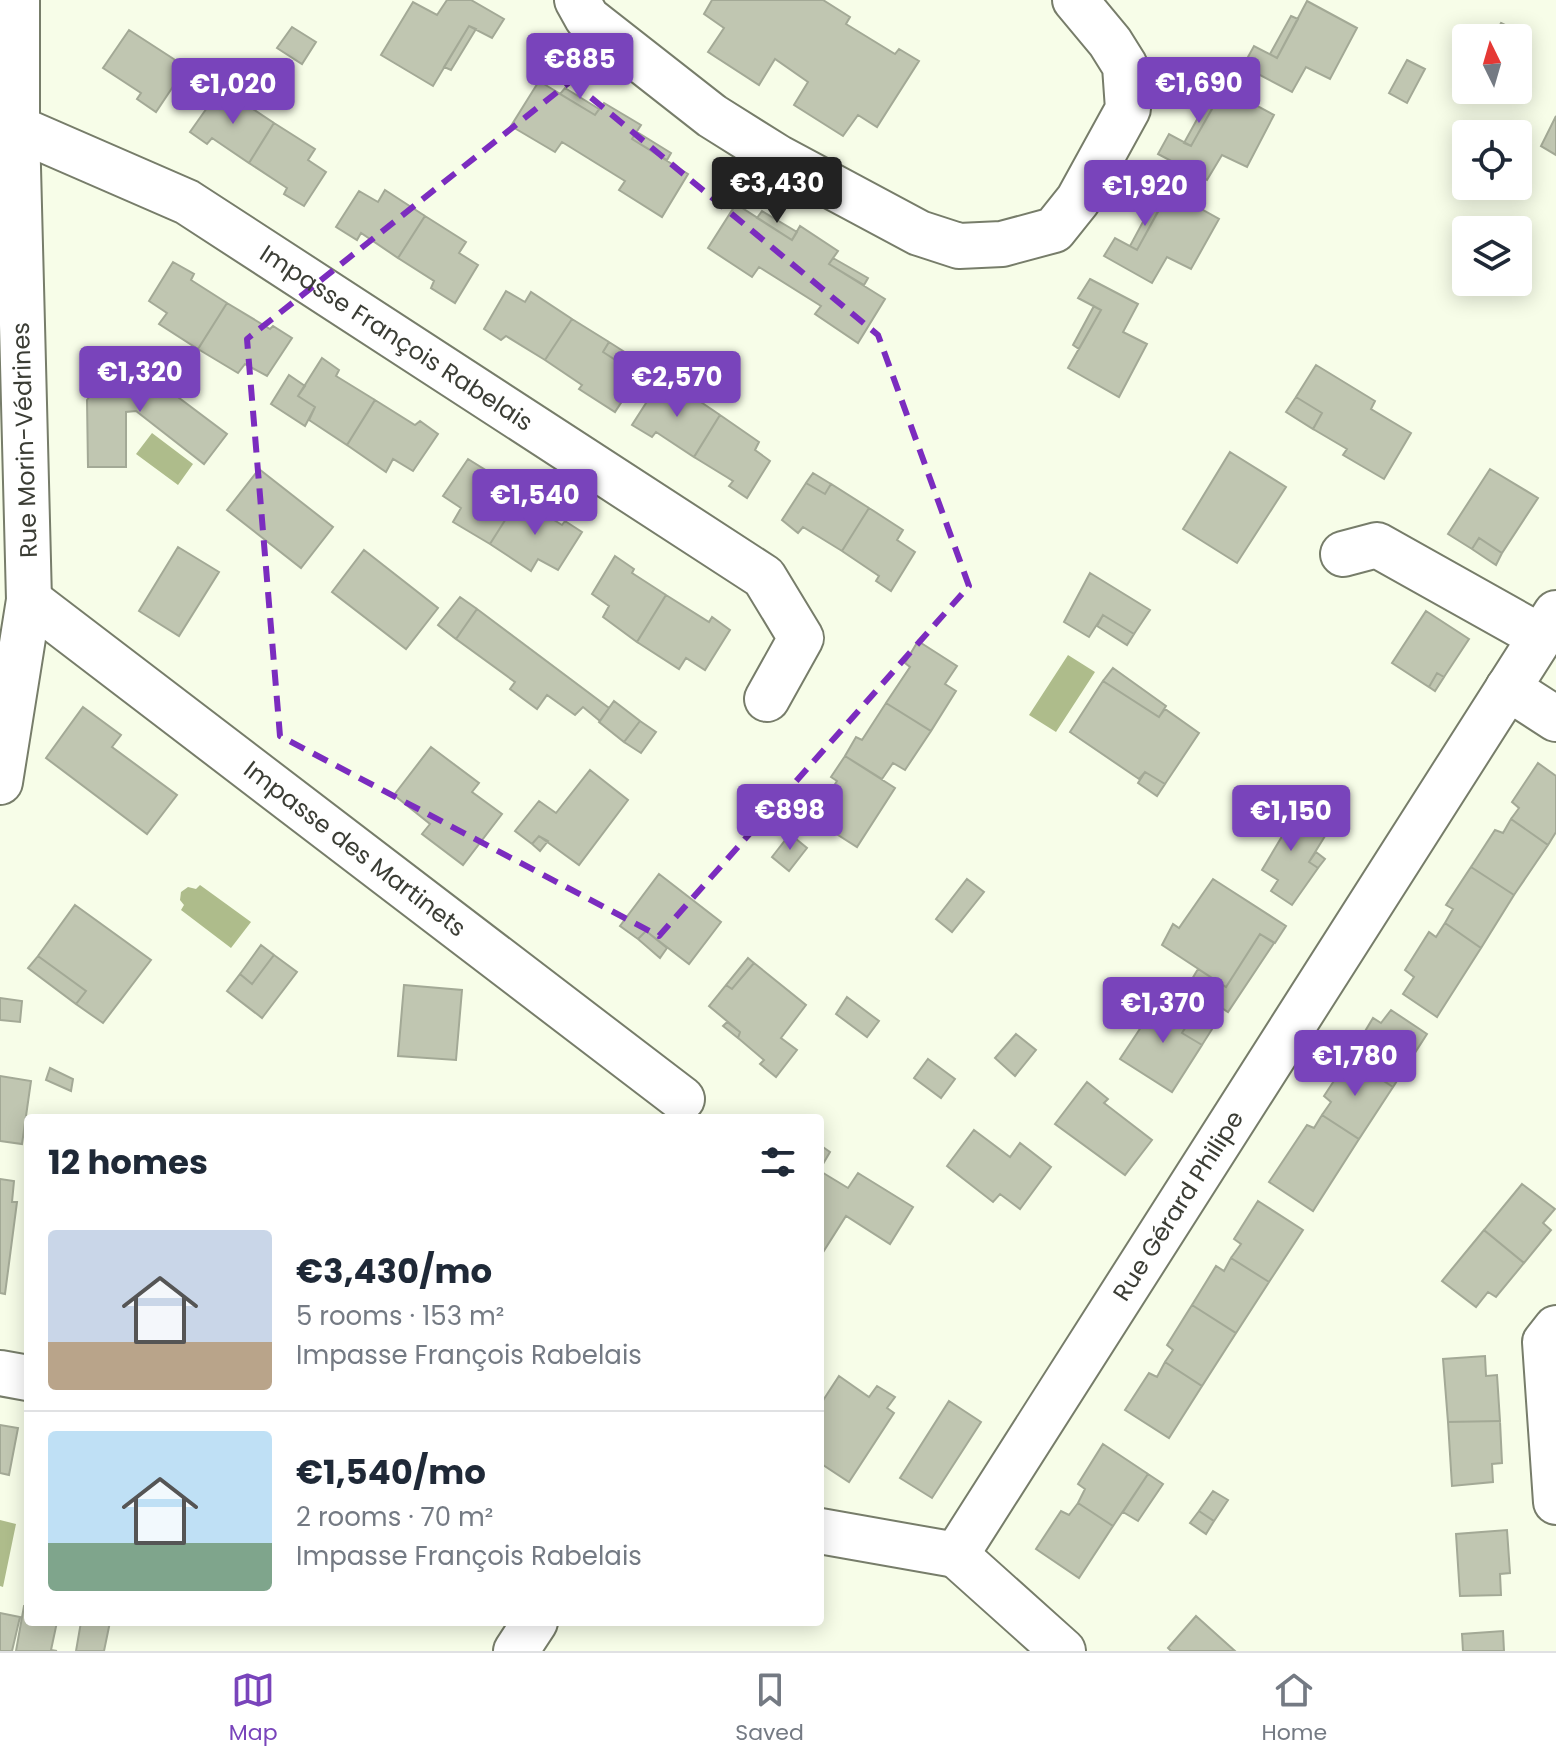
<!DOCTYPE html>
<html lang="en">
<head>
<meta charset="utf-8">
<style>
	body { margin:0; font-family:Poppins,sans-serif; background:#f6f6f7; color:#1f2937; height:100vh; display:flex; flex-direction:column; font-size:30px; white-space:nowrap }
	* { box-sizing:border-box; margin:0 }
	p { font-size:26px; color:#747a83 }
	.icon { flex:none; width:44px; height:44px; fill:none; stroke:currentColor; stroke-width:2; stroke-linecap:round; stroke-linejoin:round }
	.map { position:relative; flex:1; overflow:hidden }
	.sheet { position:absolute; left:24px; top:1114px; width:800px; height:512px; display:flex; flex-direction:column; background:#fff; border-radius:8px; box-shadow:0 4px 20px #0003 }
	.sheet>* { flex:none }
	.needle { width:52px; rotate:355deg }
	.controls { position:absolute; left:1452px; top:24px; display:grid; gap:16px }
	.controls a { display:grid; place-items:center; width:80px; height:80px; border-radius:8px; background:#fff; box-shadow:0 4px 20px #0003; font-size:40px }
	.price { position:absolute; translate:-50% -68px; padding:0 18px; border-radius:8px; background:#7944bb; color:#fff; font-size:26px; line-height:52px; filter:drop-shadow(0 2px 4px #0008) }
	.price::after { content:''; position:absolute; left:50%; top:48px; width:24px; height:18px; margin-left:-12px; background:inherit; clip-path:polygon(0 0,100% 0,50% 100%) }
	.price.on { background:#222; color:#fff }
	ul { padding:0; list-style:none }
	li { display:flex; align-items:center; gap:24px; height:200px; padding:0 24px }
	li+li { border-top:2px solid #e0e1e3 }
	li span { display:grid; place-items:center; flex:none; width:224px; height:160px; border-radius:8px; color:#555 }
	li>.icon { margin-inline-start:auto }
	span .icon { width:96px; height:96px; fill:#fffc; stroke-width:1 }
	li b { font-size:34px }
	h2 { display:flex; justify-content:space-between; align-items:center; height:96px; padding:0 24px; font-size:34px }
	.dock { display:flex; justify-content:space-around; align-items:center; height:112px; border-top:2px solid #e0e1e3; background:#fff; font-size:22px; color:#747a83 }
	.dock a { display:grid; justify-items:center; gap:4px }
	.dock .on { color:#7944bb }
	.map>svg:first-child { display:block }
	.water { fill:#aebc8b }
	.building { fill:#c0c6b1; stroke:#a3a996; stroke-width:2 }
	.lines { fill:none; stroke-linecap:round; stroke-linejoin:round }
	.street-casing { stroke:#777d6a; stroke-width:48 }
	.street { stroke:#fff; stroke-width:44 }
	.marked { fill:none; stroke:#7b2cbf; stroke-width:6; stroke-dasharray:16 10; stroke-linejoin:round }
	.labels { text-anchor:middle; stroke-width:6; stroke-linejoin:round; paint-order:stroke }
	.street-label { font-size:24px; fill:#3b3d35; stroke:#fff }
</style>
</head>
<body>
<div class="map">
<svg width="1556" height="1651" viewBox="0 0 1556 1651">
	<rect width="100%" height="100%" fill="#f7fde8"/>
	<!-- water -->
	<path class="water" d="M152 433 193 464 178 485 136 454Z
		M1068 655 1095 672 1056 732 1029 715Z
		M200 885 251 922 231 948 181 910 184 905 180 900 181 892 188 887 196 889Z
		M0 1520 16 1524 3 1587 0 1586Z"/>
	<!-- building -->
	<path class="building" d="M447 0H471L504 19 492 38 469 26 433 86 381 55 413 2 437 15Z
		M712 0H823L850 17 846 24 895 54 899 49 919 61 877 127 858 115 843 136 794 105 808 82 775 59 759 85 708 52 724 28 704 14Z
		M1307 1 1357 28 1330 79 1306 67 1292 92 1243 66 1254 46 1277 58Z
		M1291 16 1298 19 1277 58 1270 54Z
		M1501 23 1509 27 1503 38H1493Z
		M469 26 476 29 451 70 444 67Z
		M292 27 316 42 302 64 277 48Z
		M129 30 186 67 156 112 137 99 141 93 103 68Z
		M1407 60 1425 69 1407 103 1389 93Z
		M539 81 595 115 604 103 641 125 632 139 688 174 662 217 619 190 625 181 562 142 555 152 511 126Z
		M221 88 274 123 249 163 212 138 207 144 190 132Z
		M565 88 599 109 595 115 560 94Z
		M1224 88 1274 115 1247 167 1222 155 1207 180 1158 154 1169 134 1191 146Z
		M1206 103 1213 107 1191 146 1184 143Z
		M1556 116V155L1541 146Z
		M274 123 315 149 308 160 326 172 304 206 284 194 287 188 249 163Z
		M637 132 671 153 667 160 632 139Z
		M385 190 425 216 398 258 361 233 357 240 336 227 359 191 378 202Z
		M1169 191 1219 219 1191 269 1167 257 1152 283 1104 256 1115 238 1137 250Z
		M736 204 792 240 800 226 838 251 829 264 885 299 858 343 815 314 821 306 759 267 752 277 708 248Z
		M1152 205 1159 210 1137 250 1130 246Z
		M762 211 797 232 792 240 757 218Z
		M425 216 466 242 459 253 478 265 455 303 431 288 434 281 398 258Z
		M833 258 868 278 864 285 829 264Z
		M173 262 194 274 191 280 227 303 198 349 159 324 167 313 149 301Z
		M1090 279 1138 304 1123 332 1147 344 1119 397 1068 368 1101 310 1078 298Z
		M506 291 525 302 531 292 572 319 545 360 506 336 501 340 484 329Z
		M227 303 270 329 273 326 292 338 267 376 245 364 238 373 198 349Z
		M1094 306 1101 310 1079 349 1073 345Z
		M572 319 609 342 603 352 639 375 615 412 579 389 582 385 545 360Z
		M609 342 645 365 639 375 603 352Z
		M114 349 227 434 204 464 136 411 126 412V467H88L87 400 94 390 87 385Z
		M322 358 339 370 336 376 375 400 347 445 309 420 315 407 298 396Z
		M1316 365 1375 401 1371 409 1411 433 1384 479 1343 455 1347 449 1313 429 1322 413 1296 397Z
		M668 368 685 380 674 397 657 386Z
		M289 375 305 386 298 396 315 407 305 426 271 404Z
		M657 386 674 397 680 388 720 415 694 457 656 432 652 437 632 425Z
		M1296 397 1322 413 1313 429 1286 412Z
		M375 400 415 425 420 421 438 434 413 471 393 459 386 472 347 445Z
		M720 415 759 442 755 450 770 461 747 498 729 486 733 481 694 457Z
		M1230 452 1286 487 1237 563 1183 529Z
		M468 459 487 471 485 476 519 498 490 544 453 522 461 508 443 496Z
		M259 469 333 527 301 568 227 510Z
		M1490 469 1538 498 1502 553 1479 538 1472 549 1448 534Z
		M813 473 831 484 825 494 806 483Z
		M806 483 825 494 831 484 869 508 842 551 803 527 798 533 782 520Z
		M519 498 562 525 565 521 582 532 558 570 538 559 531 571 490 544Z
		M869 508 903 530 897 540 915 552 891 591 876 581 879 576 842 551Z
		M1479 538 1502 553 1496 565 1472 549Z
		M178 547 219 572 179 636 139 611Z
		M364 550 438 608 406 649 332 592Z
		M615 556 634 569 632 573 666 595 637 642 603 617 609 606 592 594Z
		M1090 573 1150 610 1134 634 1103 615 1089 637 1064 622Z
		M666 595 709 622 712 617 730 630 705 670 686 658 679 669 637 642Z
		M460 597 477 609 456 639 438 625Z
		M477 609 609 708 600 721 583 707 575 715 547 695 537 709 510 689 515 682 456 639Z
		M1426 611 1469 639 1444 677 1437 673 1429 687 1392 663Z
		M1103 615 1134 634 1127 645 1097 626Z
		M918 641 957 666 945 684 956 691 931 731 886 703 910 667 905 663Z
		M1113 668 1166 706 1159 717 1103 681Z
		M1437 673 1444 677 1435 691 1429 687Z
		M1103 681 1159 717 1165 709 1199 733 1165 784 1145 772 1139 779 1070 732Z
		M614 701 640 721 624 742 599 722Z
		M886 703 931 731 905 770 893 763 882 779 845 756 856 737 862 740Z
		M83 707 121 735 112 747 177 795 147 834 46 758Z
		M640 721 656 732 641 753 624 742Z
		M431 747 479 783 472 792 502 814 463 865 422 834 430 824 394 795Z
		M845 756 895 788 857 847 813 819 837 781 831 777Z
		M1538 763 1556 776V832L1548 845 1511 819 1519 808 1512 802Z
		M590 770 628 800 579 865 539 836 532 844 515 831 539 801 556 813Z
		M1145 772 1165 784 1157 796 1138 783Z
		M1267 799 1325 836 1309 862 1318 868 1292 905 1271 891 1278 880 1262 870 1284 833 1258 813Z
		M1511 819 1548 845 1514 895 1471 867 1495 830 1503 833Z
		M790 834 807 848 789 871 772 857Z
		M539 836 548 841 540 851 532 844Z
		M1316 852 1325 859 1318 868 1309 862Z
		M1471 867 1514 895 1481 948 1445 923 1453 909 1446 905Z
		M659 874 721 922 689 964 646 931 638 939 620 926Z
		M967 879 984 892 952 932 936 919Z
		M1213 879 1286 926 1275 943 1260 934 1226 987 1162 945 1173 924 1179 928Z
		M75 905 151 960 103 1023 76 1004 86 991 38 956Z
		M1445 923 1481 948 1437 1017 1403 994 1414 977 1405 970 1429 932 1436 937Z
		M646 931 667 948 660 958 638 939Z
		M1260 934 1274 943 1228 1012 1188 986 1198 969 1226 987Z
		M261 945 274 955 252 984 240 974Z
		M274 955 297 972 262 1018 227 991 240 974 252 984Z
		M38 956 86 991 76 1004 28 968Z
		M748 958 754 963 732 989 726 985Z
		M754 963 806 1005 781 1038 797 1050 776 1077 760 1064 764 1060 738 1038 740 1032 709 1006 726 985 732 989Z
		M404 985 462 990 456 1060 398 1056Z
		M1163 994 1194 1014 1182 1033 1202 1045 1172 1092 1120 1059Z
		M847 997 879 1021 867 1037 836 1014Z
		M0 998 22 1001 20 1022 0 1020Z
		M1391 1010 1427 1034 1393 1087 1349 1058 1373 1018 1381 1023Z
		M1193 1016 1214 1026 1202 1045 1182 1033Z
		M727 1022 740 1032 738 1038 723 1026Z
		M1016 1034 1036 1050 1015 1076 995 1058Z
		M1349 1058 1393 1087 1359 1139 1322 1115 1331 1102 1324 1096Z
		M928 1059 955 1079 941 1098 914 1078Z
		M50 1068 73 1079 71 1091 46 1080Z
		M0 1076 31 1081 22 1144 0 1141Z
		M1087 1082 1108 1099 1104 1103 1152 1140 1125 1175 1055 1124Z
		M1322 1115 1359 1139 1313 1211 1269 1182 1307 1125 1314 1128Z
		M974 1130 1010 1157 1020 1143 1051 1167 1020 1209 1000 1194 993 1202 947 1166Z
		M820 1145 830 1152 820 1169Z
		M820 1171 848 1188 858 1173 913 1207 890 1244 846 1216 820 1257Z
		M0 1179 14 1181 12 1202H17L5 1294 0 1293Z
		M1522 1184 1555 1209 1543 1223 1551 1230 1524 1263 1484 1230Z
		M1258 1201 1303 1230 1269 1282 1231 1258 1241 1244 1234 1239Z
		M1484 1230 1524 1263 1496 1297 1488 1292 1476 1307 1442 1281Z
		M1231 1258 1269 1282 1236 1333 1192 1305 1216 1266 1224 1271Z
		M1192 1305 1236 1333 1202 1386 1165 1362 1173 1350 1167 1345Z
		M1485 1356 1486 1376 1497 1375 1500 1421 1448 1422 1443 1359Z
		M1165 1362 1202 1386 1169 1438 1125 1410 1149 1373 1157 1377Z
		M839 1376 869 1397 877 1386 895 1397 887 1408 894 1413 849 1482 820 1463V1405Z
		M949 1401 981 1422 932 1498 900 1478Z
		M1500 1421 1502 1463 1492 1464 1493 1482 1452 1486 1448 1422Z
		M0 1425 18 1428 9 1475 0 1473Z
		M1103 1444 1148 1474 1113 1526 1078 1503 1085 1489 1078 1484Z
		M1148 1474 1163 1484 1138 1521 1123 1512Z
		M1213 1491 1228 1500 1214 1521 1199 1511Z
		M1078 1503 1113 1526 1079 1578 1036 1549 1061 1511 1069 1515Z
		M1199 1511 1214 1521 1206 1534 1190 1523Z
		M1507 1530 1510 1573 1500 1574 1501 1595 1460 1596 1456 1534Z
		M24 1606H28V1622H57L51 1650 57 1651H16Z
		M0 1613 20 1617 12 1651H0Z
		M1196 1616 1235 1651H1171L1168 1648Z
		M81 1622H110L104 1651H76Z
		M1503 1631 1504 1651H1463L1462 1634Z"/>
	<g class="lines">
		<!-- street casing -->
		<g class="street-casing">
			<g id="street">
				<path d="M577 0 587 18 712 116 779 158 919 233 959 246 1002 244 1054 230 1078 200 1128 109 1125 66 1110 42 1075 0"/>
				<path id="s1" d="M0 127 17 128 187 202 764 577 801 638 767 699"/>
				<path d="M1343 554 1377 545 1541 637"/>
				<path id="s2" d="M29 600 682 1099"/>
				<path d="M1508 688 1556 719"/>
				<path d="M0 782 29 600 17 128V0"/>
				<path d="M1556 1328 1545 1342 1556 1502"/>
				<path d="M0 1373 28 1378"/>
				<path d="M820 1531 956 1555"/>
				<path id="s3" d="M956 1555 1556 613"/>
				<path d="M956 1555 1063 1651"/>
				<path d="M516 1651 535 1622"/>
			</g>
		</g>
		<!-- street -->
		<use href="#street" class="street"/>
	</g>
	<!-- marked area -->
	<path class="marked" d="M571 81 878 335 969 586 659 936 280 736 247 339Z"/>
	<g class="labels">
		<!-- street labels -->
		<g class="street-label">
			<text dy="8" stroke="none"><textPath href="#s1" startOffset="452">Impasse François Rabelais</textPath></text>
			<text transform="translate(25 440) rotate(-92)" y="8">Rue Morin-Védrines</text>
			<text dy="8" stroke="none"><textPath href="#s2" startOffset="410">Impasse des Martinets</textPath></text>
			<text dy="8" stroke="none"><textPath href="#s3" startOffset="414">Rue Gérard Philipe</textPath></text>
		</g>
	</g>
</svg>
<div class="controls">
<a><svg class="needle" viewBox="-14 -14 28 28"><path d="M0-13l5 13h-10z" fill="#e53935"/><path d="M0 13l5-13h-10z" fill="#747a83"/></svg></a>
<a><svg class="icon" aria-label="locate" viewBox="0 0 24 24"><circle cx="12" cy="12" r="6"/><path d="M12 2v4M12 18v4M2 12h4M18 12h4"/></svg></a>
<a><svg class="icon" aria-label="layers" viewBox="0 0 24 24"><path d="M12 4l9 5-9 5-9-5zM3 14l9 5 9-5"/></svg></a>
</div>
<b class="price" style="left:580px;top:101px">€885</b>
<b class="price" style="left:1199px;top:125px">€1,690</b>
<b class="price" style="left:233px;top:126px">€1,020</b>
<b class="price on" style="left:777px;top:225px">€3,430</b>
<b class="price" style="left:1145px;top:228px">€1,920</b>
<b class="price" style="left:140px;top:414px">€1,320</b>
<b class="price" style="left:677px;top:419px">€2,570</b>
<b class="price" style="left:535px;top:537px">€1,540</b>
<b class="price" style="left:790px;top:852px">€898</b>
<b class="price" style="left:1291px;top:853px">€1,150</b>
<b class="price" style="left:1163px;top:1045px">€1,370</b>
<b class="price" style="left:1355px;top:1098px">€1,780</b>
<section class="sheet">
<h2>12 homes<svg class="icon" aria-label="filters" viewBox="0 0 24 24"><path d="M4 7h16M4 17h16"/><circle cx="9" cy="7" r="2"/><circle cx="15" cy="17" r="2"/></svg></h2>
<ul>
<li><span style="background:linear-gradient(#c9d6e8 70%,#b9a48a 0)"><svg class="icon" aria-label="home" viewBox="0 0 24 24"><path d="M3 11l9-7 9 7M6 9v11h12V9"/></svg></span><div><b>€3,430/mo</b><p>5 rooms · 153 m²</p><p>Impasse François Rabelais</p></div></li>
<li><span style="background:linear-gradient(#bfe0f5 70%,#7fa58c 0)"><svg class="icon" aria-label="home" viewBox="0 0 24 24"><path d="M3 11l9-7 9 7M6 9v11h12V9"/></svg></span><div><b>€1,540/mo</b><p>2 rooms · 70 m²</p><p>Impasse François Rabelais</p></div></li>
</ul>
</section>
</div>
<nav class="dock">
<a class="on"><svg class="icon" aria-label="map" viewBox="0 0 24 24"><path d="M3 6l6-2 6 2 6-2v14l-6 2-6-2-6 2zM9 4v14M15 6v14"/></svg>Map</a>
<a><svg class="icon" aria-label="saved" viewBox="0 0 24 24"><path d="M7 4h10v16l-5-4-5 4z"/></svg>Saved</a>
<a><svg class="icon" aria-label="home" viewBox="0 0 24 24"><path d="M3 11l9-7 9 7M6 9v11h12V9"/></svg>Home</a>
</nav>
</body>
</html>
